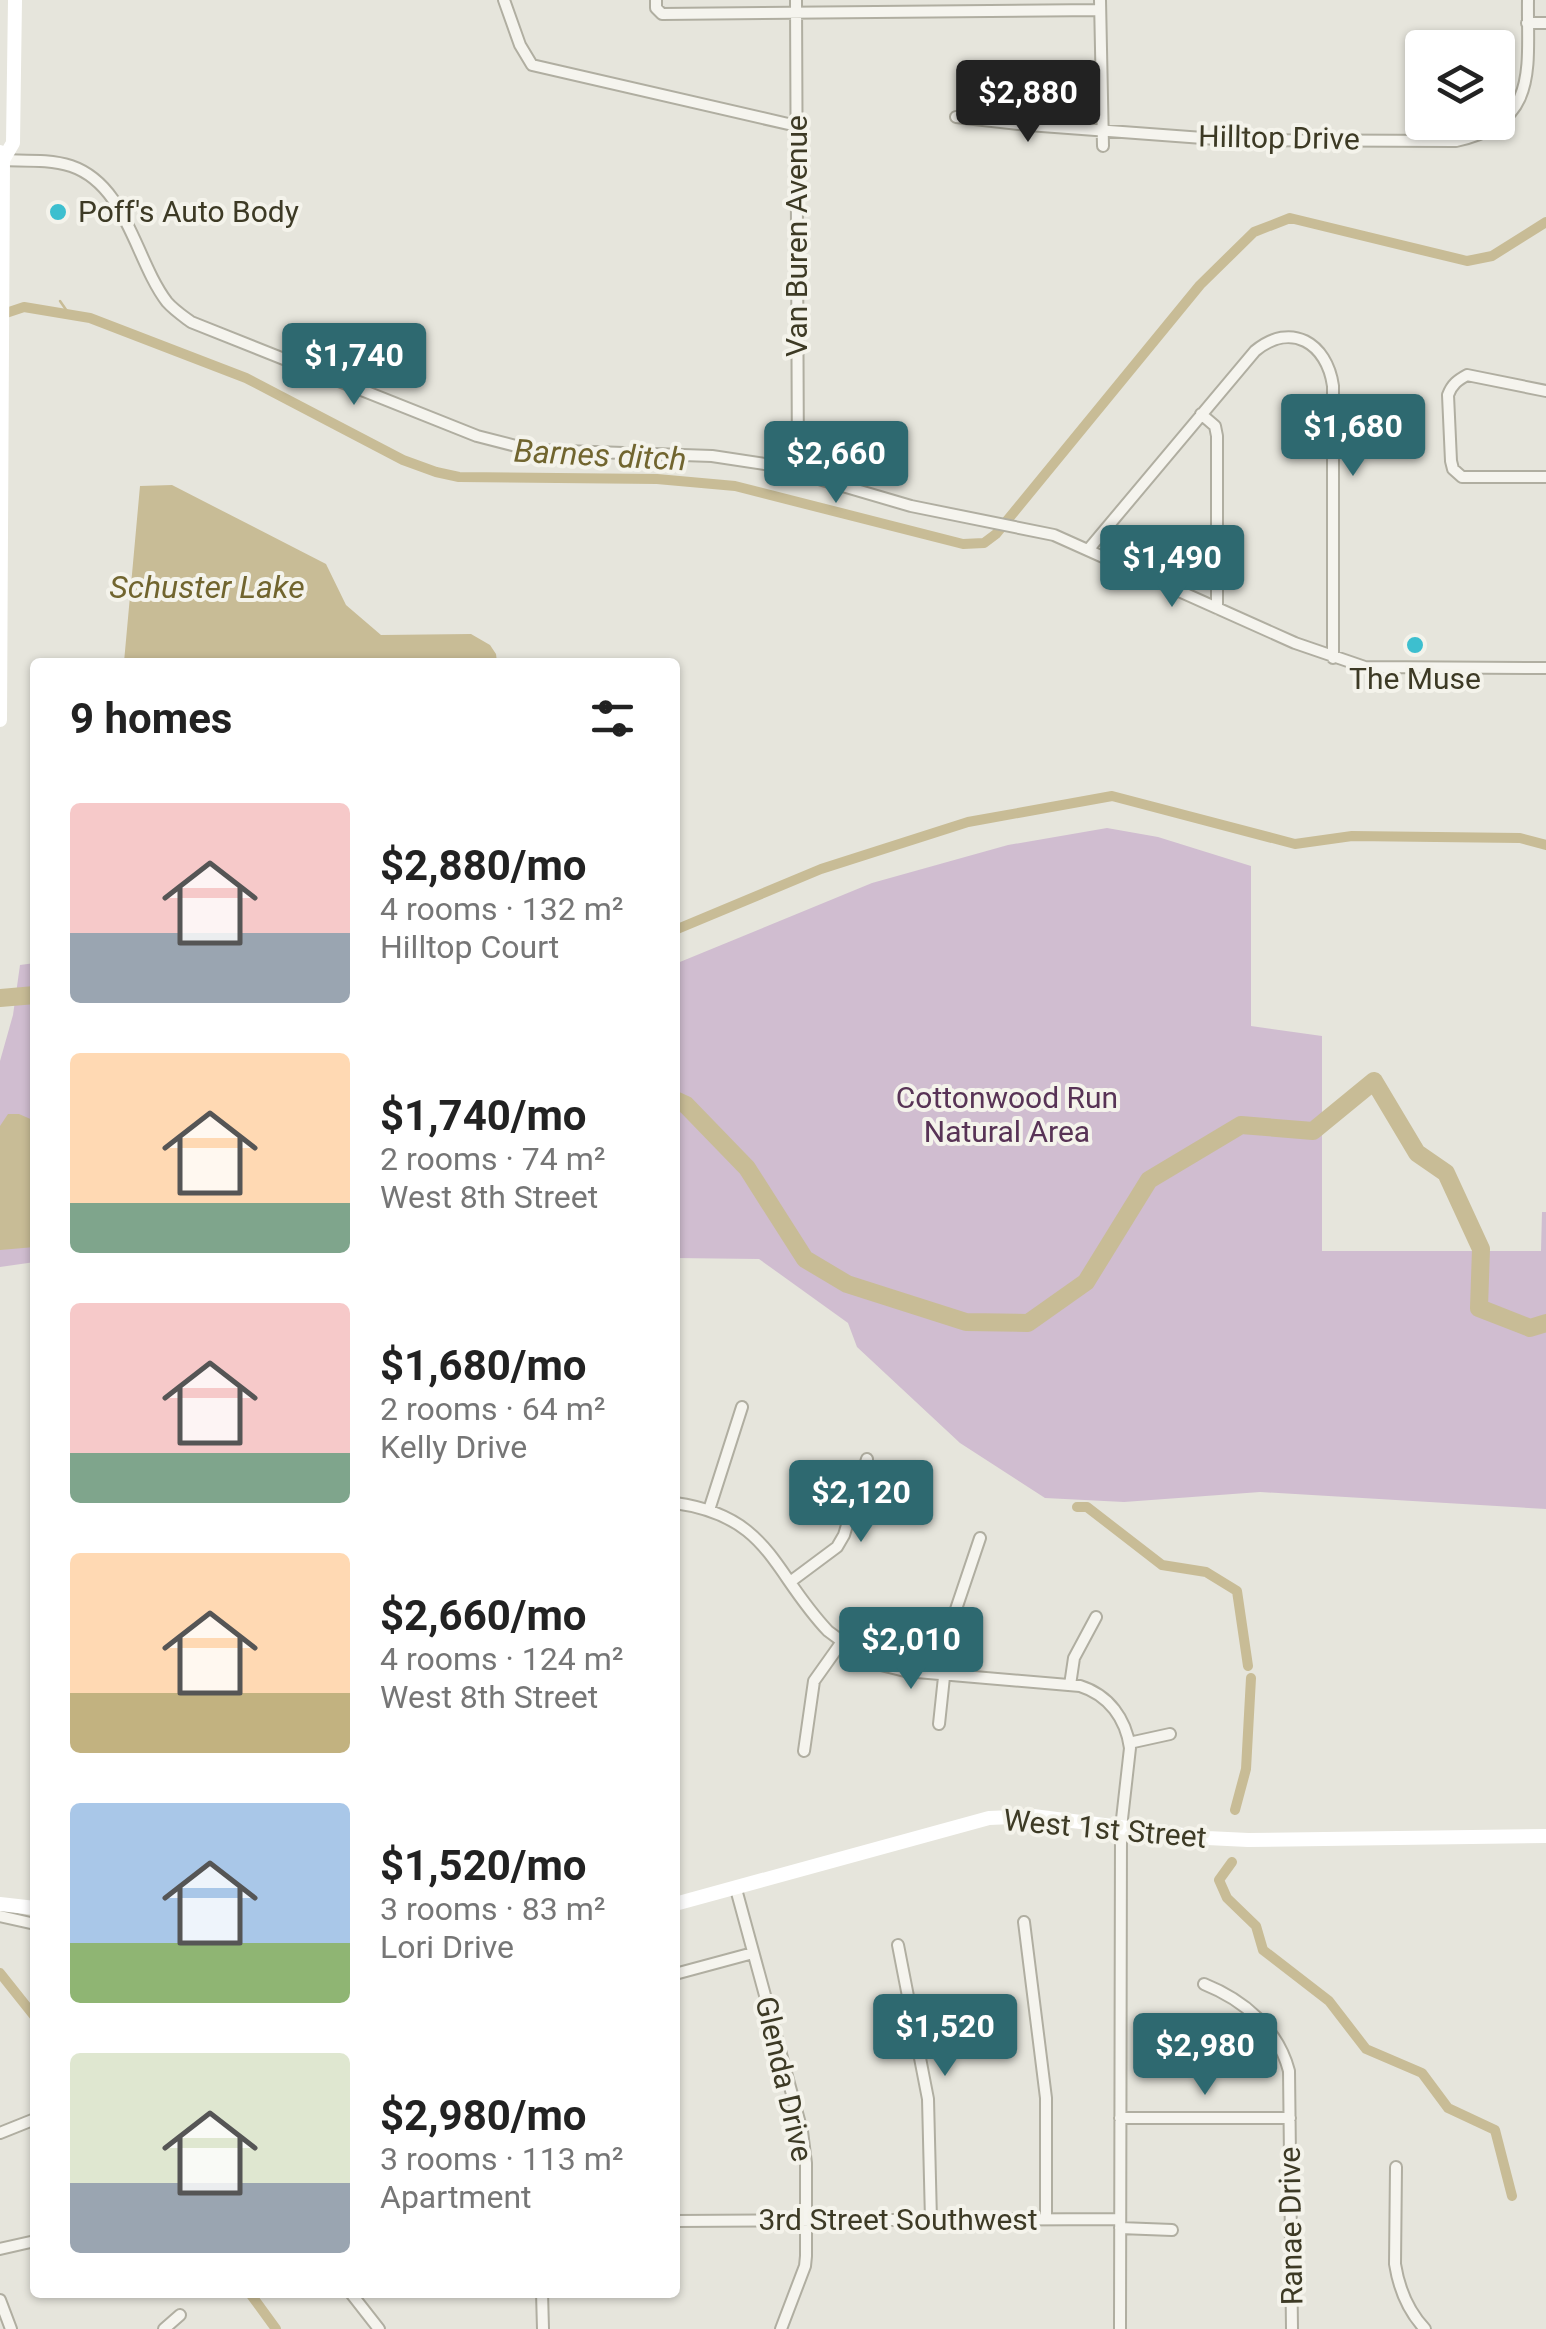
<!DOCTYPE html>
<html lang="en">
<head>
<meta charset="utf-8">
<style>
	body { margin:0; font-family:Roboto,sans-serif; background:#f6f6f6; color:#222; height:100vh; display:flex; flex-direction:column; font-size:38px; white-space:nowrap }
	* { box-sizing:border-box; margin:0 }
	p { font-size:32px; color:#767676 }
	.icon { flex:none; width:55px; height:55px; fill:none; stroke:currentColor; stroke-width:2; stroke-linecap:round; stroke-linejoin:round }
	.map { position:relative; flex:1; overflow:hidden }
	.panel { position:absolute; left:30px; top:658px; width:650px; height:1640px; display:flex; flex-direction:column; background:#fff; border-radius:10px; box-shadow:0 2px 8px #0004 }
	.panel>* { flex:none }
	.tools { position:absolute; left:1405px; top:30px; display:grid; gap:20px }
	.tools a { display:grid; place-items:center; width:110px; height:110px; border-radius:10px; background:#fff; box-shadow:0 2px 8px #0004; font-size:50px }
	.price { position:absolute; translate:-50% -85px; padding:0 22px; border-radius:10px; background:#2e6970; color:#fff; font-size:32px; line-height:65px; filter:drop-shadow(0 2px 5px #0008) }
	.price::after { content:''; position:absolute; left:50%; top:60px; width:30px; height:22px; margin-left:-15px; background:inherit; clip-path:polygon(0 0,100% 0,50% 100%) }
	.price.current { background:#222; color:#fff }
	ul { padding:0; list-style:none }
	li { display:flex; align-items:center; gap:30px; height:250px; padding:0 40px }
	li span { display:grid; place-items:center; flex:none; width:280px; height:200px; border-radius:10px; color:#555 }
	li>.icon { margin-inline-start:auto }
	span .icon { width:120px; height:120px; fill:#fffc; stroke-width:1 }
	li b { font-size:42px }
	h2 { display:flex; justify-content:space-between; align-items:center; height:120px; padding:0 40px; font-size:42px }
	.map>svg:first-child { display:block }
	.green { fill:#d0bdd0 }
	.water { fill:#c8bc96 }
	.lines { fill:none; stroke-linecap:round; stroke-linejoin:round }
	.stream { stroke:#c8bc96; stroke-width:2.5 }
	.canal { stroke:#c8bc96; stroke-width:10 }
	.river { stroke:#c8bc96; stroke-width:18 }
	.street-casing { stroke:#b0aea1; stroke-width:14 }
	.street { stroke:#f5f4ee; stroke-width:10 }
	.secondary { stroke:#fff; stroke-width:14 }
	.poi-dot { fill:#3dbfcf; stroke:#f4f3eb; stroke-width:4 }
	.labels { text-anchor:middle; stroke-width:8; stroke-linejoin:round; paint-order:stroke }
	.street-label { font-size:30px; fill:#3d3a25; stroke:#f4f3eb }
	.poi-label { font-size:30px; fill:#3d3a25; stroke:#f4f3eb; text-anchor:start }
	.park-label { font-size:30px; fill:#583356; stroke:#f4f3eb }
	.water-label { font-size:32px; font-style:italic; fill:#71652f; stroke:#f4f3eb }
</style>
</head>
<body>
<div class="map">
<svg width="1546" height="2329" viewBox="0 0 1546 2329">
	<rect width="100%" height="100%" fill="#e6e5dc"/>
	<!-- green -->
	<path class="green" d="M1107 828 1158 837 1251 866V1026L1322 1036V1251H1541L1542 1212H1546V1509L1260 1492 1124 1502 1045 1498 960 1443 857 1347 848 1323 759 1259 675 1258V964L872 883 1008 845Z
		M35 963V1262L0 1267V1061L13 1015 20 965Z"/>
	<!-- water -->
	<path class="water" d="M172 485 326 564 346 605 381 635 471 634 490 645 496 654 497 662H124L140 486Z
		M8 1114H19L35 1121V1247L0 1250V1126Z"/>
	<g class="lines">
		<!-- stream -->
		<path class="stream" d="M60 301 69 314"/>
		<!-- canal -->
		<path class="canal" d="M0 315 24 307 90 318 246 378 403 460 436 472 459 477 657 479 735 486 963 544 984 543 996 534 1200 285 1254 232 1290 218 1467 261 1492 256 1546 222
			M675 930 821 869 968 822 1112 796 1295 844 1352 836 1520 838 1546 845
			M1077 1507H1087L1162 1565 1206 1572 1237 1591 1248 1666
			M1235 1810 1246 1769 1251 1678
			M1232 1862 1219 1880 1227 1898 1256 1926 1263 1950 1329 2001 1366 2049 1422 2073 1448 2108 1495 2130 1512 2196
			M0 1973 35 2017
			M249 2292 276 2329"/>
		<!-- river -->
		<path class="river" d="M0 998 35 995
			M675 1100 686 1105 747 1168 805 1259 847 1284 966 1322 1028 1323 1086 1282 1149 1180 1241 1125 1313 1131 1374 1081 1417 1153 1446 1173 1481 1249 1479 1308 1530 1328 1546 1323"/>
		<!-- street casing -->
		<g class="street-casing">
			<path id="street" d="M504 0 520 45 532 65 797 126
				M656 0V8L662 14 1100 10
				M796 0 798 472
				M1100 0 1103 146
				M1527 23H1546
				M956 117 1028 125 1230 140 1456 141C1540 123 1527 67 1528 0
				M1 160C24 161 49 159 71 166 127 185 135 260 167 302 174 310 183 316 191 322L477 436 516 446 535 450 712 456 771 465 911 506 1054 535 1295 643 1365 667 1546 668
				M1546 391 1467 375C1458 380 1452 384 1448 395L1451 461 1453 469 1462 477H1546
				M1201 414 1215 426 1217 436V608
				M1088 550 1255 351C1291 321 1327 343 1333 386V658
				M675 1503C770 1516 772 1572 828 1631L863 1657 881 1665 905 1671 1080 1686C1109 1695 1126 1719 1130 1748L1121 1828 1120 2329
				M709 1510 742 1407
				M790 1582 837 1547 844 1535 867 1459
				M1070 1685 1074 1658 1096 1617
				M939 1724 949 1630 980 1538
				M1129 1743 1170 1734
				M804 1751 814 1681 841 1643
				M736 1889 802 2131 806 2163V2256L805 2266 781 2329
				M0 1916 35 1924
				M1024 1922 1046 2098V2219
				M898 1945 928 2099 931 2220
				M675 1974 753 1953
				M1204 1984C1244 2000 1278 2029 1289 2071L1292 2329
				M1120 2118H1290
				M0 2133 35 2119
				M1396 2167 1395 2264C1399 2289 1408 2311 1425 2329
				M675 2221 1120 2219
				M1120 2228 1172 2230
				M0 2249 35 2241
				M350 2292 379 2329
				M542 2292 543 2329
				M0 2300 11 2329
				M164 2329 180 2315"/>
		</g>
		<!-- street -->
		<use href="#street" class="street"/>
		<!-- secondary -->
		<path class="secondary" d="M0 152 3 160 0 720
			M3 160 13 143 15 0
			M0 1904 35 1908
			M675 1904 989 1818 1033 1816 1207 1838 1248 1840 1546 1836"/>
	</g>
	<!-- markers -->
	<g class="poi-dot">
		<circle cx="58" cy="212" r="10"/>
		<circle cx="1415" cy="645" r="10"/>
	</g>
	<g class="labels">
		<!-- street labels -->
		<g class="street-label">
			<text transform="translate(1279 138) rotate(1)" y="10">Hilltop Drive</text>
			<text transform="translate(797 236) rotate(-90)" y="10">Van Buren Avenue</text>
			<text transform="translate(1105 1829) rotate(5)" y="10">West 1st Street</text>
			<text transform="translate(784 2079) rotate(77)" y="10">Glenda Drive</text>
			<text x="898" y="2230">3rd Street Southwest</text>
			<text transform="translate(1291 2226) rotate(-91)" y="10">Ranae Drive</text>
		</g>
		<!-- poi labels -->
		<g class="poi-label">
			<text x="78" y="222">Poff's Auto Body</text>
			<text x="1415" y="689" text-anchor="middle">The Muse</text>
		</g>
		<!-- park labels -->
		<g class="park-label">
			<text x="1007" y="1108">Cottonwood Run<tspan x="1007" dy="34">Natural Area</tspan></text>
		</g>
		<!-- water labels -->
		<g class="water-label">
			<text transform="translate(600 455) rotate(3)" y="11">Barnes ditch</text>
			<text x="207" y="598">Schuster Lake</text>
		</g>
	</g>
</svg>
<div class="tools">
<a><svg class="icon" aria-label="layers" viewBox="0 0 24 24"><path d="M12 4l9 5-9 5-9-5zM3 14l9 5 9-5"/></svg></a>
</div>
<b class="price current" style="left:1028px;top:145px">$2,880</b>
<b class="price" style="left:354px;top:408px">$1,740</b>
<b class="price" style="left:1353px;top:479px">$1,680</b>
<b class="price" style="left:836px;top:506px">$2,660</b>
<b class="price" style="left:1172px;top:610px">$1,490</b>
<b class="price" style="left:861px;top:1545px">$2,120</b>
<b class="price" style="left:911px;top:1692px">$2,010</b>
<b class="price" style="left:945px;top:2079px">$1,520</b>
<b class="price" style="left:1205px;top:2098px">$2,980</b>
<section class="panel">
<h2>9 homes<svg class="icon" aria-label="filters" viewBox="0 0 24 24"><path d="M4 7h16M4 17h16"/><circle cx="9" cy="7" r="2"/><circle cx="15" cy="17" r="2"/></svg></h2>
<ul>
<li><span style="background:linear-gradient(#f6c9c9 65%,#9aa5b1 0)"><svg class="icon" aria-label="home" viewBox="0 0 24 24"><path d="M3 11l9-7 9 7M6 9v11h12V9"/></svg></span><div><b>$2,880/mo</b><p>4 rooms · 132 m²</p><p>Hilltop Court</p></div></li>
<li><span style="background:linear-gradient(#ffd9b3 75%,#7fa58c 0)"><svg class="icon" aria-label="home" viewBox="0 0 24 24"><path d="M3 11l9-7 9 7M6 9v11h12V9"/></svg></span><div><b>$1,740/mo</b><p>2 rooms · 74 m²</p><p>West 8th Street</p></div></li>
<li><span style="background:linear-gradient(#f6c9c9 75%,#7fa58c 0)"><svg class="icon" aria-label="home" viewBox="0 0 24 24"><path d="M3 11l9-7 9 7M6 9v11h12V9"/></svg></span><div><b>$1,680/mo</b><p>2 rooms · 64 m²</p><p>Kelly Drive</p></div></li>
<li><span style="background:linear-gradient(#ffd9b3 70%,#c2b280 0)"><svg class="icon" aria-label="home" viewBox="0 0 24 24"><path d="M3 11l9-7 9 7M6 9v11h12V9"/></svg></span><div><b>$2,660/mo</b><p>4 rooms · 124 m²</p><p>West 8th Street</p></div></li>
<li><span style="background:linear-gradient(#a9c7e8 70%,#8fb573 0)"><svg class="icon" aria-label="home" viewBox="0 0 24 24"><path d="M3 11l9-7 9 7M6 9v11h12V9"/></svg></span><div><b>$1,520/mo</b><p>3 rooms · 83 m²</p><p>Lori Drive</p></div></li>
<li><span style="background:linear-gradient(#dfe7d0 65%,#9aa5b1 0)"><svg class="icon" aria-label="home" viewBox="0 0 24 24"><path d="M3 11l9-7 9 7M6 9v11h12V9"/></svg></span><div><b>$2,980/mo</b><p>3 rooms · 113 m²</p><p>Apartment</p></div></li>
</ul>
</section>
</div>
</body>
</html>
